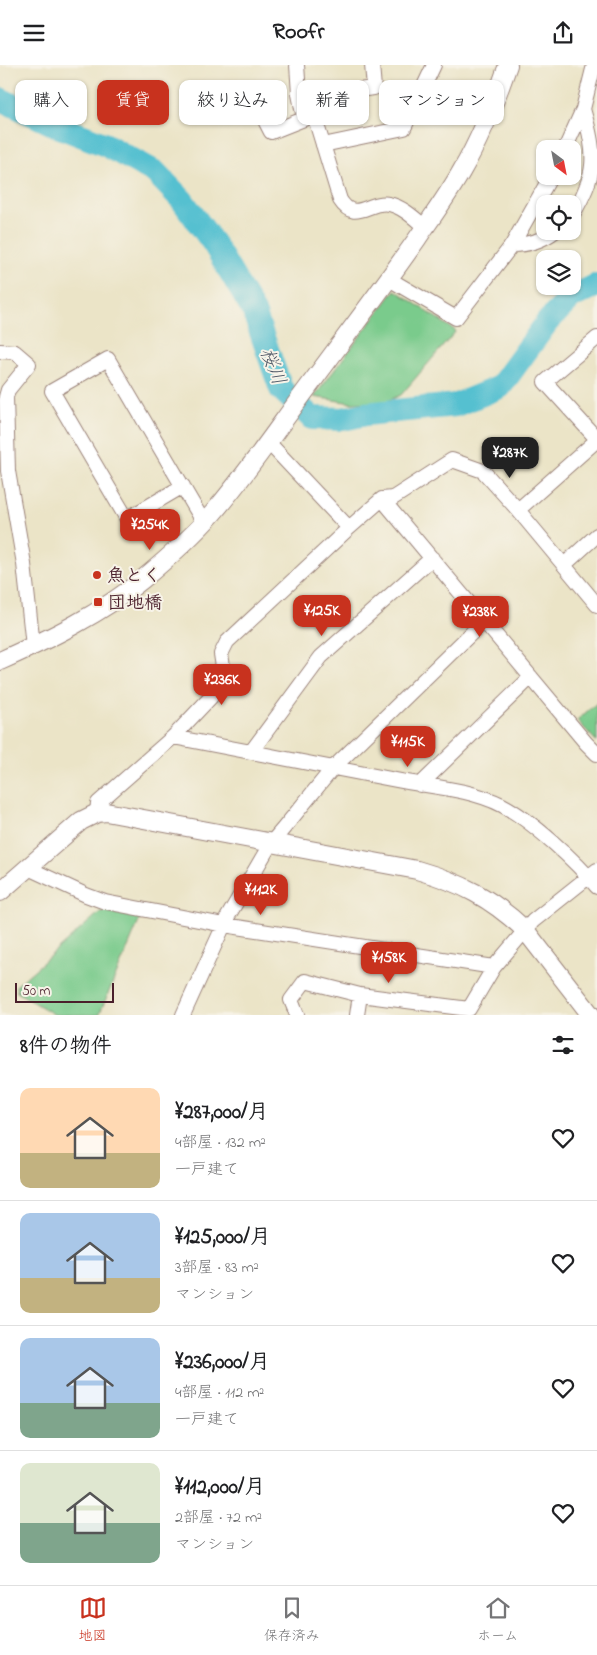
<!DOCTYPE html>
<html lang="ja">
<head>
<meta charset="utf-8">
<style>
	body { margin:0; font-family:"Indie Flower","Klee One",sans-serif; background:#f2f2f2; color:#202124; height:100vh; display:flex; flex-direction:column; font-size:19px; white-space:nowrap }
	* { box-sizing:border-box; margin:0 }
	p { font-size:16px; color:#757577 }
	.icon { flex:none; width:28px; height:28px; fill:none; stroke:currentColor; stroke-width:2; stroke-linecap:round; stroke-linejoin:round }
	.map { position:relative; height:950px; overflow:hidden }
	.side { display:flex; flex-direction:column; background:#fff; flex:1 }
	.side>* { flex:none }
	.guide { position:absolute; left:15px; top:15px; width:568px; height:45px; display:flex; gap:10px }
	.needle { width:32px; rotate:148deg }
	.buttons { position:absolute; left:536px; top:75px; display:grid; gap:10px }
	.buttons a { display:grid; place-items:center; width:45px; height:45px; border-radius:10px; background:#fff; box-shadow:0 1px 4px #0004; font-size:25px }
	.scale { position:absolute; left:15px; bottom:12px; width:99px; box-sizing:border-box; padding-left:5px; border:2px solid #4a1f2b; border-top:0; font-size:14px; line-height:18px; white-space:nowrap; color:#4a1f2b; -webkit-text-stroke:4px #f7f3e8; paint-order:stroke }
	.price { position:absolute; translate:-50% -42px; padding:0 11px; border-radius:10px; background:#c8321e; color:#fff; font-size:16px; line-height:32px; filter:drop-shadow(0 1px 2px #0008) }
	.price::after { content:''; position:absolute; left:50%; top:30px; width:15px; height:11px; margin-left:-8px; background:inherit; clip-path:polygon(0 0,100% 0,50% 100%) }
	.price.active { background:#222; color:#fff }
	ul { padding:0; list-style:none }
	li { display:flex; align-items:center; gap:15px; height:125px; padding:0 20px }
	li+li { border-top:1px solid #e0e0e0 }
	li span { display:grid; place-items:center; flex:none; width:140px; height:100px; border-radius:10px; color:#555 }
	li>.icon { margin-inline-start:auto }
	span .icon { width:60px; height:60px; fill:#fffc; stroke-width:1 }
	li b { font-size:21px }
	h2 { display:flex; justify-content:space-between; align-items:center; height:60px; padding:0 20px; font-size:21px }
	.pill { padding:0 18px; border-radius:10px; background:#fff; box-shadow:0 1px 4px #0004; font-size:18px; line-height:45px }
	.pill.active { background:#c8321e; color:#fff }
	header { display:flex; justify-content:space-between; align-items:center; height:65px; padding:0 20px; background:#fff; font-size:22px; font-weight:700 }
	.menu { display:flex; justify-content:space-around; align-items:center; height:70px; border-top:1px solid #e0e0e0; background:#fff; font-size:14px; color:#757577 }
	.menu a { display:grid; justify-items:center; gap:2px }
	.menu .active { color:#c8321e }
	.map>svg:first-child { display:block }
	.green { fill:#7acb8c; stroke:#62755c }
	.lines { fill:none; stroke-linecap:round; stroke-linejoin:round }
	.river { stroke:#55c0d0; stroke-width:24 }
	.minor-casing { stroke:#9a8279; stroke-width:16 }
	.tertiary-casing { stroke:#9a8279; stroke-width:20 }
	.minor { stroke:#fff; stroke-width:14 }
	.tertiary { stroke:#fff; stroke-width:18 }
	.poi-dot { fill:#c8321e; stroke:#f7f3e8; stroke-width:2 }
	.labels { text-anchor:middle; stroke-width:4; stroke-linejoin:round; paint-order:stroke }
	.poi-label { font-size:18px; font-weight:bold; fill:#4a1f2b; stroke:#f7f3e8; text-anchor:start }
	.water-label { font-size:19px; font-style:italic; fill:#4e5765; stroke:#f7f3e8 }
</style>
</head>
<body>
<header><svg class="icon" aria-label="menu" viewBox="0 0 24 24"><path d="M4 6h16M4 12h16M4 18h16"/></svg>Roofr<svg class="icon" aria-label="share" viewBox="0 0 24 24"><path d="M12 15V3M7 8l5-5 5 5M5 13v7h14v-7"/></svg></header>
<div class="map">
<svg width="597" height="950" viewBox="0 0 597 950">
	<rect width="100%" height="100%" fill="#f7f3e8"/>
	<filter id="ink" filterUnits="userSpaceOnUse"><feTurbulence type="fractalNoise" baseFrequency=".02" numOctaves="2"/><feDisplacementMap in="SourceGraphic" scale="10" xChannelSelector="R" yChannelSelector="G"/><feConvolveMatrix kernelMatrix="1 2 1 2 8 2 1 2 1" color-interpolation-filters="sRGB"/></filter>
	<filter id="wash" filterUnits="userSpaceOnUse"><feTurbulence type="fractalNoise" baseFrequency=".0096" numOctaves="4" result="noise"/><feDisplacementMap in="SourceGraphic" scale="20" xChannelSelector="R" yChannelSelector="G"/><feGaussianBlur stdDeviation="1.12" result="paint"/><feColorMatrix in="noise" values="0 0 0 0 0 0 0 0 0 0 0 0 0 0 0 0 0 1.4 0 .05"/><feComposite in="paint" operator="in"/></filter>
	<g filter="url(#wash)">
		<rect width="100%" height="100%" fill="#ebe4c7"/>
		<!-- green -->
		<path class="green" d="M395 225 456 266 401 330 385 337 352 338 314 332Z
			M597 638V677L577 655Z
			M109 845 137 849 140 854 99 950H55L17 927 16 921 100 847Z"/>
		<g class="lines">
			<!-- river -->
			<path class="river" d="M0 34 55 60 106 80 131 94 155 107 182 135 214 179 254 247 281 324 312 353 343 354 366 349 456 340 500 322 548 256 572 232 597 220"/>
		</g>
	</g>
	<g filter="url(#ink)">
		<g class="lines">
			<!-- minor casing -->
			<g class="minor-casing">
				<path id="minor" d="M297 0 299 29 304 53
					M300 32 374 23 372 0
					M256 38 271 67 314 50 340 135C355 159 369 135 389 139 403 142 414 153 425 162
					M323 80 404 63 434 0
					M565 84 583 44 594 0
					M572 151C597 108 597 92 583 44
					M512 180C527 180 543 175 555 166
					M389 214 456 253 512 180 551 111
					M597 273 545 317 597 374
					M0 286 15 287 29 299 8 325 6 332 8 406 24 499 33 581
					M268 377 349 463
					M183 421 127 454 52 326 108 294 204 458
					M382 434 586 678 597 689
					M518 445 597 375
					M564 500 597 470
					M173 672C247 686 322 701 396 715 432 722 470 724 502 740 531 755 577 797 597 822
					M251 687 321 592 432 493
					M420 720 531 612
					M97 748 98 738 173 672 211 632 223 602 221 589 227 577 349 463 382 434 393 433 452 395 483 406 518 445 597 540
					M28 803 86 830 105 837 224 860 494 902
					M183 950 227 853 271 778 283 764 333 703 484 556
					M297 950 291 935 305 916 360 930 469 944 494 902 533 856 597 805
					M357 950 360 930"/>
			</g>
			<!-- tertiary casing -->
			<g class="tertiary-casing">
				<path id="tertiary" d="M0 596C49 574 101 549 143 514 167 494 192 472 213 448 250 405 281 358 315 313 349 267 384 221 417 174 432 152 448 130 461 107 481 73 495 37 508 0
					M0 827 81 756 97 748 106 747 417 805C462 818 491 833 525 865L591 950"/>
			</g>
			<!-- minor -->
			<use href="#minor" class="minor"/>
			<!-- tertiary -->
			<use href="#tertiary" class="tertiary"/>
		</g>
	</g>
	<!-- markers -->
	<g class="poi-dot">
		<circle cx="97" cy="510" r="5"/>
		<rect x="93" y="532" width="10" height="10" rx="2.5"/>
	</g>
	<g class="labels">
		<!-- poi labels -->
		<g class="poi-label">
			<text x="107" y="516">魚とく</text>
			<text x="108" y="543">団地橋</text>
		</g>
		<!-- water labels -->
		<g class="water-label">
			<text transform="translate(274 301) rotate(68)" y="7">桜川</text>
		</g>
	</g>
</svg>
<div class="buttons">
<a><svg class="needle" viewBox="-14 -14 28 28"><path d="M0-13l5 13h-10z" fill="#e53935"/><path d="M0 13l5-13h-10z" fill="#757577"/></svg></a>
<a><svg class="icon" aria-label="locate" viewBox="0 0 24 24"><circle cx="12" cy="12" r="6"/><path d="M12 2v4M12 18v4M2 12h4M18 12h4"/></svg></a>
<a><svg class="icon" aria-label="layers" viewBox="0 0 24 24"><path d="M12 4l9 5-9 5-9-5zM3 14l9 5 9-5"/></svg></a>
</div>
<div class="scale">50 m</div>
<b class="price active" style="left:510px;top:414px">¥287K</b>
<b class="price" style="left:150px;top:486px">¥254K</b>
<b class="price" style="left:322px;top:572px">¥125K</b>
<b class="price" style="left:480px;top:573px">¥238K</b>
<b class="price" style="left:222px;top:641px">¥236K</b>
<b class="price" style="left:408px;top:703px">¥115K</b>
<b class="price" style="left:261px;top:851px">¥112K</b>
<b class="price" style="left:389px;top:919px">¥158K</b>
<div class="guide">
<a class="pill">購入</a>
<a class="pill active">賃貸</a>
<a class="pill">絞り込み</a>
<a class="pill">新着</a>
<a class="pill">マンション</a>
</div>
</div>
<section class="side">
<h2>8件の物件<svg class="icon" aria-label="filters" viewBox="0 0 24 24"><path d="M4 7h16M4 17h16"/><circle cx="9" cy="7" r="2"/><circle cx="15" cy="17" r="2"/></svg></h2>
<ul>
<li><span style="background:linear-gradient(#ffd9b3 65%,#c2b280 0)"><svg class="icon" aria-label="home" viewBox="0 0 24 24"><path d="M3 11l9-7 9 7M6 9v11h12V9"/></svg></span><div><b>¥287,000/月</b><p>4部屋 · 132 m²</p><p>一戸建て</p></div><svg class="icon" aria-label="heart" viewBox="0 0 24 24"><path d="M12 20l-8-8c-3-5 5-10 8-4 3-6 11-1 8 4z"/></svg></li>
<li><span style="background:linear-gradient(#a9c7e8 65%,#c2b280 0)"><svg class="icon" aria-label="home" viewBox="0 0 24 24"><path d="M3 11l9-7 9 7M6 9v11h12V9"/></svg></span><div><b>¥125,000/月</b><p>3部屋 · 83 m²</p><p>マンション</p></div><svg class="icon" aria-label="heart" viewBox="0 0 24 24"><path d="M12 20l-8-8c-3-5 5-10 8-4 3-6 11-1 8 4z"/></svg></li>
<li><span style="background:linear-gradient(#a9c7e8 65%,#7fa58c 0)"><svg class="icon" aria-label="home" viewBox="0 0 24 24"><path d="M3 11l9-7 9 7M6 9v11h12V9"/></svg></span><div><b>¥236,000/月</b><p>4部屋 · 112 m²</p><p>一戸建て</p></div><svg class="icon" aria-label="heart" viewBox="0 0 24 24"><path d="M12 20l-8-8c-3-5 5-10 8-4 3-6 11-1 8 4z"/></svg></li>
<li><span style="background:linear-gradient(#dfe7d0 60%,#7fa58c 0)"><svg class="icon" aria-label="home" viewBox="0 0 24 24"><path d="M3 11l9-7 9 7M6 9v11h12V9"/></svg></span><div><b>¥112,000/月</b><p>2部屋 · 72 m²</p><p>マンション</p></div><svg class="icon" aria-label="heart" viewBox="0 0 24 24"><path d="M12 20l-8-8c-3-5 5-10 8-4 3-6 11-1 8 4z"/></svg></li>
</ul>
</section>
<nav class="menu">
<a class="active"><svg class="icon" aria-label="map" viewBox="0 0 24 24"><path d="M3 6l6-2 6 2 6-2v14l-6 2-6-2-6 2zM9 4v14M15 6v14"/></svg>地図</a>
<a><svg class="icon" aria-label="saved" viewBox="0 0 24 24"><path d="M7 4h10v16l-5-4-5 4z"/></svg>保存済み</a>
<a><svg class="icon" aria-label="home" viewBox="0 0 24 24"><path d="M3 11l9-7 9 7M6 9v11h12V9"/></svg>ホーム</a>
</nav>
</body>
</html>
